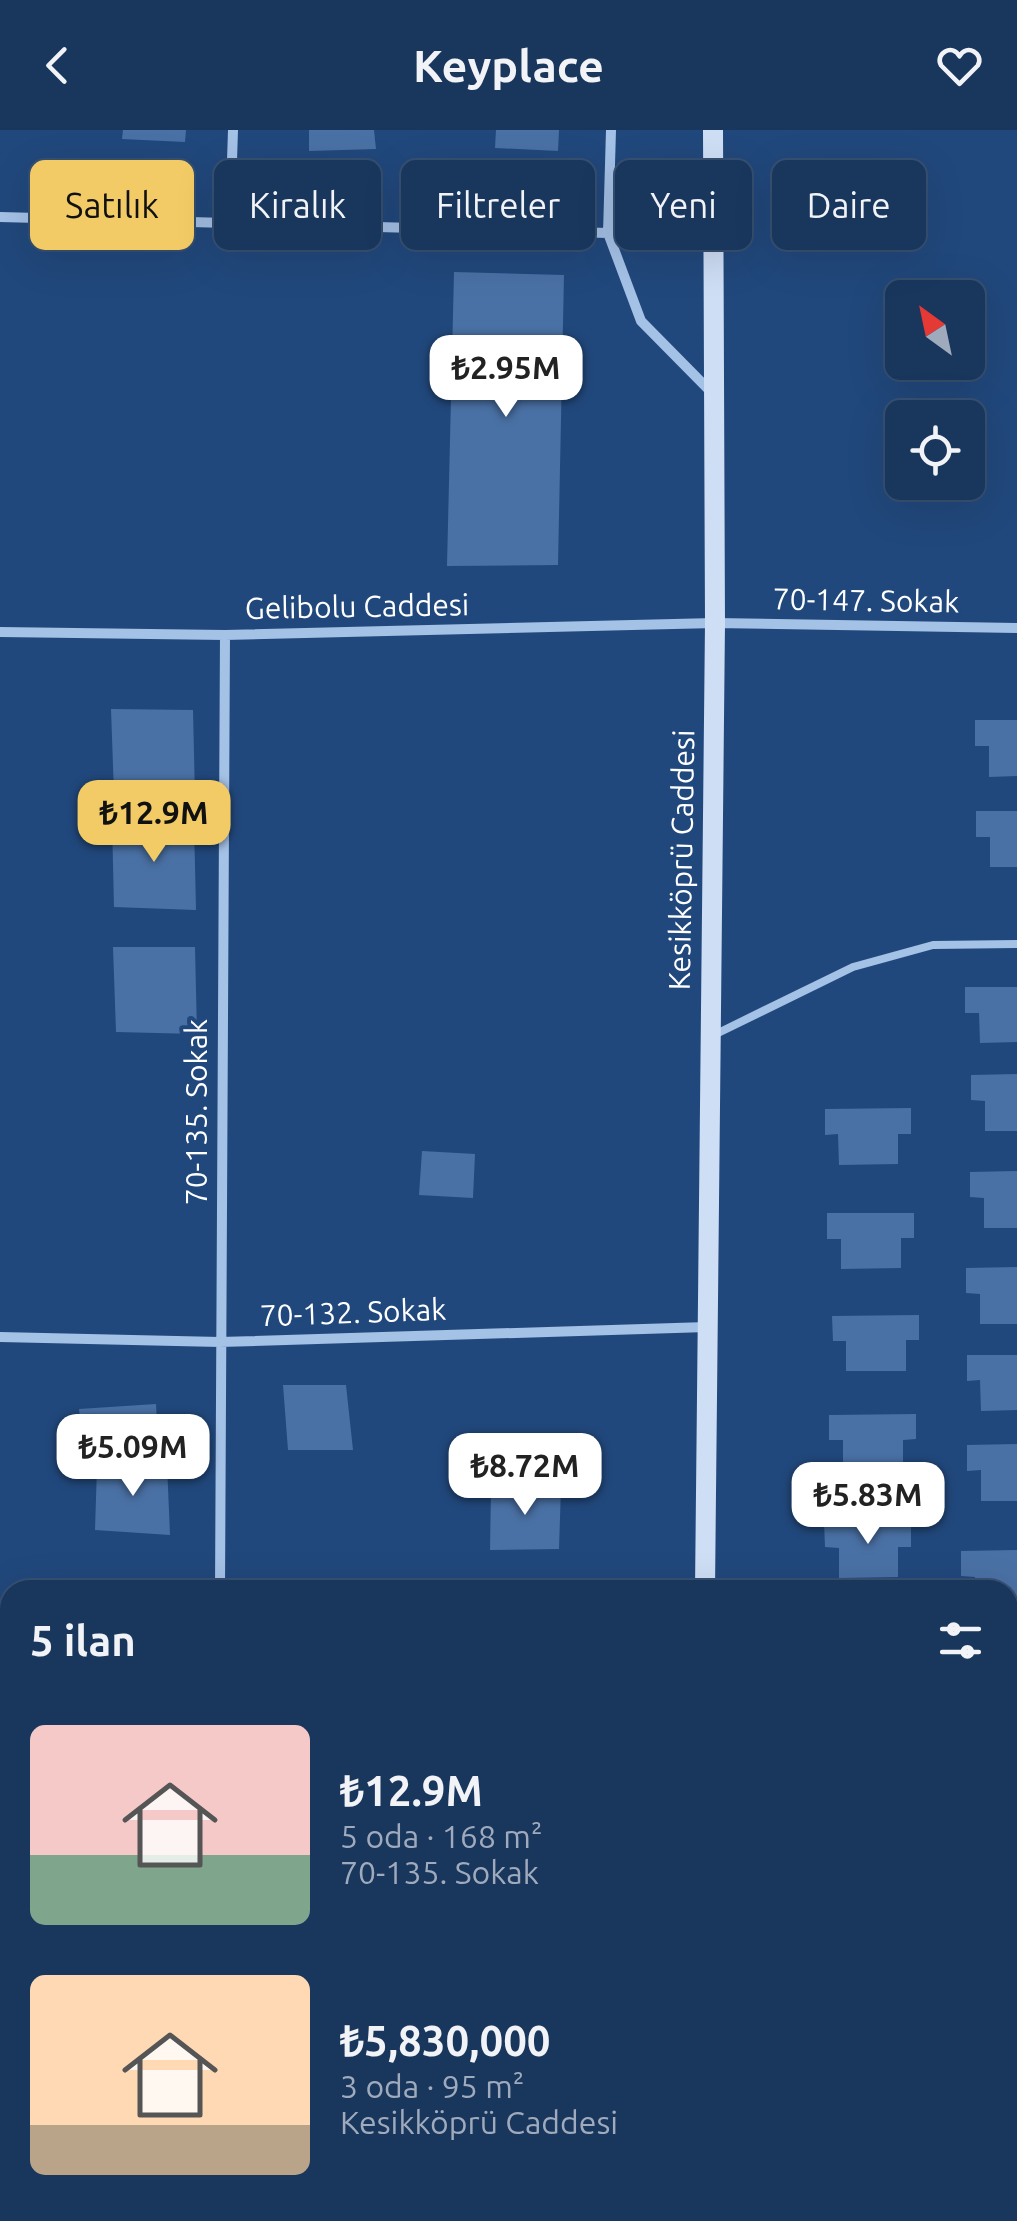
<!DOCTYPE html>
<html lang="tr">
<head>
<meta charset="utf-8">
<style>
	body { margin:0; font-family:Ubuntu,sans-serif; background:#223e63; color:#f1f3f6; height:100vh; display:flex; flex-direction:column; font-size:38px; white-space:nowrap }
	* { box-sizing:border-box; margin:0 }
	p { font-size:32px; color:#9fabbc }
	.icon { flex:none; width:55px; height:55px; fill:none; stroke:currentColor; stroke-width:2; stroke-linecap:round; stroke-linejoin:round }
	.map { position:relative; flex:1; overflow:hidden }
	.details { position:absolute; left:0px; top:1450px; width:1018px; height:642px; display:flex; flex-direction:column; background:#19365d; border-radius:30px 30px 0 0; box-shadow:0 10px 40px #0002,0 0 0 2px #375072 }
	.details>* { flex:none }
	.banner { position:absolute; left:30px; top:30px; width:958px; height:90px; display:flex; gap:20px }
	.needle { width:65px; rotate:327deg }
	.tools { position:absolute; left:885px; top:150px; display:grid; gap:20px }
	.tools a { display:grid; place-items:center; width:100px; height:100px; border-radius:15px; background:#19365d; box-shadow:0 10px 40px #0002,0 0 0 2px #375072; font-size:50px }
	.price { position:absolute; translate:-50% -85px; padding:0 22px; border-radius:20px; background:#fff; color:#222; font-size:32px; line-height:65px; filter:drop-shadow(0 2px 5px #0008) }
	.price::after { content:''; position:absolute; left:50%; top:60px; width:30px; height:22px; margin-left:-15px; background:inherit; clip-path:polygon(0 0,100% 0,50% 100%) }
	.price.active { background:#f2cb66; color:#111 }
	ul { padding:0; list-style:none }
	li { display:flex; align-items:center; gap:30px; height:250px; padding:0 30px }
	li span { display:grid; place-items:center; flex:none; width:280px; height:200px; border-radius:15px; color:#555 }
	li>.icon { margin-inline-start:auto }
	span .icon { width:120px; height:120px; fill:#fffc; stroke-width:1 }
	li b { font-size:42px }
	h2 { display:flex; justify-content:space-between; align-items:center; height:120px; padding:0 30px; font-size:42px }
	.pill { padding:0 35px; border-radius:15px; background:#19365d; box-shadow:0 10px 40px #0002,0 0 0 2px #375072; font-size:35px; line-height:90px }
	.pill.active { background:#f2cb66; color:#111 }
	header { display:flex; justify-content:space-between; align-items:center; height:130px; padding:0 30px; background:#19365d; font-size:45px; font-weight:600 }
	.map>svg:first-child { display:block }
	.building { fill:#4a71a5 }
	.lines { fill:none; stroke-linecap:round; stroke-linejoin:round }
	.lane { stroke:#a4c1e6; stroke-width:8 }
	.street { stroke:#a4c1e6; stroke-width:10 }
	.secondary { stroke:#cedef5; stroke-width:20 }
	.labels { text-anchor:middle; stroke-width:8; stroke-linejoin:round; paint-order:stroke }
	.street-label { font-size:30px; fill:#fff; stroke:#21487c }
</style>
</head>
<body>
<header><svg class="icon" aria-label="back" viewBox="0 0 24 24"><path d="M15 5l-7 7 7 7"/></svg>Keyplace<svg class="icon" aria-label="heart" viewBox="0 0 24 24"><path d="M12 20l-8-8c-3-5 5-10 8-4 3-6 11-1 8 4z"/></svg></header>
<div class="map">
<svg width="1017" height="2091" viewBox="0 0 1017 2091">
	<rect width="100%" height="100%" fill="#21487c"/>
	<!-- building -->
	<path class="building" d="M123 0H186L185 12 122 9Z
		M309 0H374L376 19 309 21Z
		M496 0H559L558 21 495 18Z
		M454 142 564 145 558 435 447 436Z
		M111 579 193 580 195 667 114 664Z
		M975 590H1017V646L989 647V616H975Z
		M976 681H1017V737H990V707H976Z
		M112 692 194 693 196 780 114 777Z
		M113 817H195L197 904 116 902Z
		M965 857H1017V912L980 913 979 883H965Z
		M1017 944V1001H985V971L971 970V945Z
		M911 978V1004H898V1034L839 1035 838 1004 825 1005V979Z
		M422 1021 475 1024 473 1068 419 1065Z
		M1017 1041V1098H984V1068L970 1067V1042Z
		M827 1083H914V1108H901V1138L841 1139V1109H827Z
		M1017 1137V1194H980V1164L966 1163V1138Z
		M919 1185V1210H906V1241H846V1211H833L832 1186Z
		M967 1225H1017V1280L981 1281 980 1250 967 1251Z
		M283 1255H346L353 1320H288Z
		M156 1274 158 1309 82 1311 79 1279Z
		M916 1284V1309L903 1310V1340L843 1341V1310H829V1285Z
		M1017 1314V1371H981V1340L967 1341V1315Z
		M167 1334 170 1405 95 1400 97 1337Z
		M561 1357 559 1419 490 1420 491 1358Z
		M911 1391V1417H898V1447L839 1448V1418L825 1417 824 1392Z
		M1017 1420V1476H1008V1460H975V1447L961 1446V1421Z
		M1008 1505H1017V1562H1008Z
		M1008 1592H1017V1648H1008Z
		M1008 1676H1017V1733H1008Z"/>
	<g class="lines">
		<!-- lane -->
		<path class="lane" d="M714 905 853 837 933 815 1017 814
			M1008 2014 1017 2004
			M931 2091 939 2082"/>
		<!-- street -->
		<path class="street" d="M0 87 608 103 641 191 714 265
			M230 92 233 0
			M608 103 611 0
			M0 502 225 505 715 493 1017 498
			M0 1207 220 1212 707 1197
			M220 1460 225 505
			M214 2091V2082"/>
		<!-- secondary -->
		<path class="secondary" d="M705 1460 715 493 713 0
			M699 2091V2082"/>
	</g>
	<g class="labels">
		<!-- street labels -->
		<g class="street-label">
			<text transform="translate(866 471) rotate(1)" y="10">70-147. Sokak</text>
			<text transform="translate(357 477) rotate(-1)" y="10">Gelibolu Caddesi</text>
			<text transform="translate(682 730) rotate(-89)" y="10">Kesikköprü Caddesi</text>
			<text transform="translate(197 982) rotate(-90)" y="10">70-135. Sokak</text>
			<text transform="translate(353 1183) rotate(-2)" y="10">70-132. Sokak</text>
		</g>
	</g>
</svg>
<div class="tools">
<a><svg class="needle" viewBox="-14 -14 28 28"><path d="M0-13l5 13h-10z" fill="#e53935"/><path d="M0 13l5-13h-10z" fill="#9fabbc"/></svg></a>
<a><svg class="icon" aria-label="locate" viewBox="0 0 24 24"><circle cx="12" cy="12" r="6"/><path d="M12 2v4M12 18v4M2 12h4M18 12h4"/></svg></a>
</div>
<b class="price" style="left:506px;top:290px">₺2.95M</b>
<b class="price active" style="left:154px;top:735px">₺12.9M</b>
<b class="price" style="left:133px;top:1369px">₺5.09M</b>
<b class="price" style="left:525px;top:1388px">₺8.72M</b>
<b class="price" style="left:868px;top:1417px">₺5.83M</b>
<div class="banner">
<a class="pill active">Satılık</a>
<a class="pill">Kiralık</a>
<a class="pill">Filtreler</a>
<a class="pill">Yeni</a>
<a class="pill">Daire</a>
</div>
<section class="details">
<h2>5 ilan<svg class="icon" aria-label="filters" viewBox="0 0 24 24"><path d="M4 7h16M4 17h16"/><circle cx="9" cy="7" r="2"/><circle cx="15" cy="17" r="2"/></svg></h2>
<ul>
<li><span style="background:linear-gradient(#f6c9c9 65%,#7fa58c 0)"><svg class="icon" aria-label="home" viewBox="0 0 24 24"><path d="M3 11l9-7 9 7M6 9v11h12V9"/></svg></span><div><b>₺12.9M</b><p>5 oda · 168 m²</p><p>70-135. Sokak</p></div></li>
<li><span style="background:linear-gradient(#ffd9b3 75%,#b9a48a 0)"><svg class="icon" aria-label="home" viewBox="0 0 24 24"><path d="M3 11l9-7 9 7M6 9v11h12V9"/></svg></span><div><b>₺5,830,000</b><p>3 oda · 95 m²</p><p>Kesikköprü Caddesi</p></div></li>
</ul>
</section>
</div>
</body>
</html>
